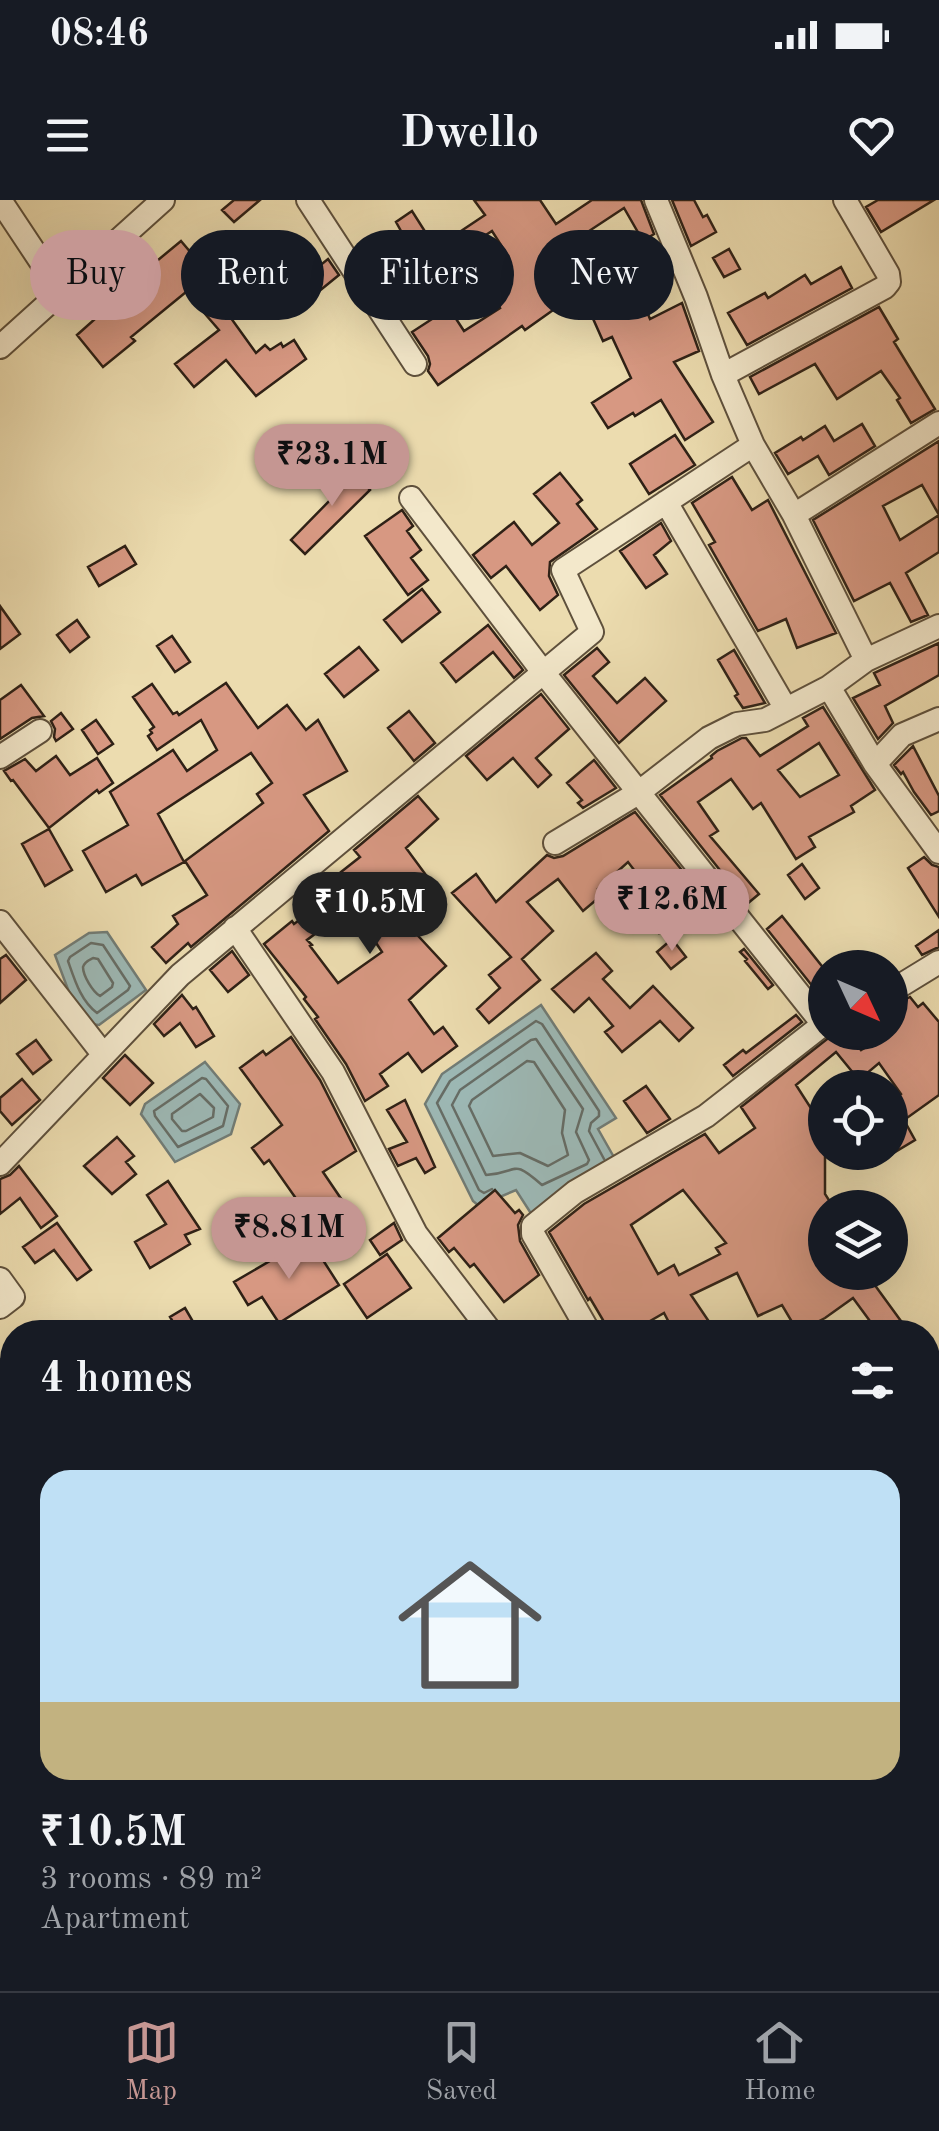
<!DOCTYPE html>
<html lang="en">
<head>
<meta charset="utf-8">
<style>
	body { margin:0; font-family:"Old Standard TT",serif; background:#20242c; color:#f1f3f6; height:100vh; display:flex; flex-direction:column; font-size:38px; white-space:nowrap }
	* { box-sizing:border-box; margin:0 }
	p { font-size:32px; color:#9ea1a6 }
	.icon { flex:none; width:55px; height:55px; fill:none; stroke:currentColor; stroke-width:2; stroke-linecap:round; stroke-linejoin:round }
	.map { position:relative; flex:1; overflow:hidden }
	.panel { position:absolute; left:0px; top:1120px; width:940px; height:672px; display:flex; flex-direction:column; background:#171b24; border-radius:40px 40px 0 0; box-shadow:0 10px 40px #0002 }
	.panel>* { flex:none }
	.top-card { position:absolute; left:30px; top:30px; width:880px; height:90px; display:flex; gap:20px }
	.needle { width:65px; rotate:134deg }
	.buttons { position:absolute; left:808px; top:750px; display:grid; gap:20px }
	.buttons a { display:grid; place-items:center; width:100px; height:100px; border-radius:50%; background:#171b24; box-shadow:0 10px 40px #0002; font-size:50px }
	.price { position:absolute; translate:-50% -85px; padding:0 22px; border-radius:35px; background:#c59692; color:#111; font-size:32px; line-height:65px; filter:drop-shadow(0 2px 5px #0008) }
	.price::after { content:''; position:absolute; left:50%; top:60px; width:30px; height:22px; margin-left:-15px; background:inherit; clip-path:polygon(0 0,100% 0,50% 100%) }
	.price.selected { background:#222; color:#fff }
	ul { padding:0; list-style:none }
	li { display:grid; align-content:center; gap:20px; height:530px; padding:0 40px }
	li span { display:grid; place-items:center; height:310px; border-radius:30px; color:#555 }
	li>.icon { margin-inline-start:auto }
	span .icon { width:180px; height:180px; fill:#fffc; stroke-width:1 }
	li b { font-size:42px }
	h2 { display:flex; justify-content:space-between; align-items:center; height:120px; padding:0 40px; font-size:42px }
	.chip { padding:0 35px; border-radius:45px; background:#171b24; box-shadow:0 10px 40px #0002; font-size:35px; line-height:90px }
	.chip.selected { background:#c59692; color:#111 }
	.status { display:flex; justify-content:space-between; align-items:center; height:70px; padding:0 50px; background:#171b24; direction:ltr }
	.status svg { height:28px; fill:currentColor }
	header { display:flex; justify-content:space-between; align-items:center; height:130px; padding:0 40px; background:#171b24; font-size:45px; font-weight:600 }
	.menu { display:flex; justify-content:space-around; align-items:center; height:140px; border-top:2px solid #363941; background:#171b24; font-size:28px; color:#9ea1a6 }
	.menu a { display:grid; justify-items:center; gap:5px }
	.menu .selected { color:#c59692 }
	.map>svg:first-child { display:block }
	.water { fill:#9db9b6; stroke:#717c76; stroke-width:2.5 }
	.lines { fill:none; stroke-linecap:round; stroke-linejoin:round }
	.shore { stroke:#666d66; stroke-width:2.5 }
	.building { fill:#d79882; stroke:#2f2116; stroke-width:2.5; fill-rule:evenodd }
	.minor-casing { stroke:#5e503c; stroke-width:26 }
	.minor { stroke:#f3e8cb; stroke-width:22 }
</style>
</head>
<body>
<div class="status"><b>08:46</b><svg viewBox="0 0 49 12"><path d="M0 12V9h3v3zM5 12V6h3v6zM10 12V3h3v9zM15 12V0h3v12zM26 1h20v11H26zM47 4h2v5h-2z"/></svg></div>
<header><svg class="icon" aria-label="menu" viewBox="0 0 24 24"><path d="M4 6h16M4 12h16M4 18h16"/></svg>Dwello<svg class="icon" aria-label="heart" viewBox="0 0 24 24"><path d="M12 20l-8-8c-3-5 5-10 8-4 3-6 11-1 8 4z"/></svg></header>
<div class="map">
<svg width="939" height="1791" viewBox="0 0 939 1791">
	<rect width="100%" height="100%" fill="#ecdcaf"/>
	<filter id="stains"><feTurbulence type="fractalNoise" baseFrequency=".002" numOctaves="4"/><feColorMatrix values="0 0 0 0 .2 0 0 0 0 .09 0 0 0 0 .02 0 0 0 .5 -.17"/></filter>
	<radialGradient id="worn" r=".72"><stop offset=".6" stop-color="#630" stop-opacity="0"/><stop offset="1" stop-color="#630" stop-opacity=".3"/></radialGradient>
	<!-- water -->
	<path class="water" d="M107 732 146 790 99 825 90 824 72 800 55 755 89 733Z
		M541 805 616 918 598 929 615 959 532 1015 516 990 479 1006 473 1001 425 904 442 874Z
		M205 862 240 904 231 934 175 962 141 914 145 904Z"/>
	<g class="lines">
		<!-- shore -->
		<path class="shore" d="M91 743 103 745 130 786 128 790 97 813C81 801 75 781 68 761L70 757Z
			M93 758 98 759 113 783 112 787 100 796C93 792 83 776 83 767 84 762 89 760 93 758Z
			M536 839 583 909 576 932 589 960 587 964 542 985C510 957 520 973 486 975L452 905 460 890 531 840Z
			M527 861 534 862 565 910 562 933 568 955 548 966 520 953 493 956 469 906 472 900Z
			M202 878 206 879 228 906 223 926 178 947 155 916 154 911Z
			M200 894 214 908 213 917 186 931H182L172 919V914Z
			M492 989 484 993 479 990 437 903 450 881 536 821 542 824 599 911V916L591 923 589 931 604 959"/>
	</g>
	<!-- building -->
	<path class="building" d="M234 0H260L234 22 222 10Z
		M474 0H540L556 24 592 0H641L654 34 643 41 624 8 586 33 614 77 611 79 625 108 642 100 650 119 682 103 699 151 674 162 713 222 685 240 661 200 635 216 633 213 608 228 592 203 631 178 612 137 603 141 582 94 565 106 563 103 525 130 522 126 438 185 428 171 430 164 428 156 412 132 449 108 464 131 500 108 482 79 499 67 508 56 492 31 452 57 454 60 392 102 380 83 395 73 377 45 401 31 396 22 412 11 431 41 438 36 443 43 485 15Z
		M672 0H694L703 17 707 15 716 32 691 46Z
		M878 0H934L881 32 866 7Z
		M181 41 225 93 236 84 248 98 228 114 256 153 265 145 270 150 281 143 283 147 294 140 306 159 256 196 226 160 194 187 175 164 219 130 186 92 131 137 135 141 103 167 77 135 95 119 93 117 125 91 123 89Z
		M729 49 740 69 724 77 713 58Z
		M328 59 339 75 307 101 287 79 306 64 312 72Z
		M841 67 852 88 747 145 728 113 765 93 768 98 805 75 811 84Z
		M879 107 898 139 894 142 935 209 911 223 897 200 900 198 881 171 837 199 815 164 759 194 750 177Z
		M862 224 875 246 829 275 818 256 788 274 775 253 801 237 803 240 825 226 834 241Z
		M346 233 359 249 345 260 332 243Z
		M675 235 695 265 649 294 630 264Z
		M939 241V352L906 373 928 415 911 422 890 383 854 401 813 320ZM922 285 939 315 900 340 883 306Z
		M348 267 370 290 305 354 291 340 335 295 327 287Z
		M560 273 582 300 577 304 597 329 550 362 549 376 558 395 540 410 506 366 491 378 473 355 514 322 532 345 559 323 534 294Z
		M732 277 752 310 768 300 836 433 797 448 786 419 758 431 709 345 715 342 692 303Z
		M402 310 413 326 407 331 421 350 411 358 428 380 408 395 365 336Z
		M661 323 671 341 654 355 667 374 646 388 620 351Z
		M125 346 136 364 99 386 88 367Z
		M422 389 440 412 402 442 384 420Z
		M0 406 20 434 0 449Z
		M77 420 89 437 70 452 57 435Z
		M488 425 523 470 514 478 493 452 456 482 441 463Z
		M172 436 190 462 175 472 157 446Z
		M939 443V475L885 506 893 523 878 539 853 498 880 485 874 473Z
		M359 447 378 470 344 497 325 474Z
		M597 448 609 462 593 476 617 503 645 478 666 501 619 543 564 475Z
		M734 450 765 503 743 508 735 496 738 494 718 460Z
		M226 483 258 528 287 505 306 530 318 520 347 571 304 595 329 631 191 747 188 743 166 763 152 747 178 724 173 716 207 695 185 661 263 603 257 594 272 583 251 553 158 614 184 662 142 685 136 675 106 692 83 651 128 625 110 592 173 550 187 571 217 550 201 520 157 550 148 536 152 533 150 530 154 527 133 497 152 484 173 514 177 512 179 515Z
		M21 485 44 516 32 518 0 539V500Z
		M541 494 569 529 536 558 551 575 538 587 513 558 487 580 466 556Z
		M823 507 875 590 851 606 854 612 809 637 815 647 796 659 761 603 753 609 731 579 698 602 718 631 710 636 759 694 747 704 660 595 712 558 711 556 717 551 742 538H746L760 556 808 526 803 518ZM819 543 839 575 800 597 778 570Z
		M409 511 435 543 414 561 388 528Z
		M61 513 73 529 56 541 54 537 55 529 51 521Z
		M96 520 113 544 98 554 82 530Z
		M913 546 939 596V611L931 615 914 592 903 572 901 574 894 565Z
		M56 556 70 575 97 558 113 583 99 593 97 590 49 628 13 580 11 581 4 571 25 559 36 571Z
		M594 560 616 588 583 608 578 603 582 600 567 583Z
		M418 596 438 619 406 648 434 686 406 707 416 721 409 726 446 766 409 800 434 834 443 827 457 846 422 872 408 853 380 874 388 886 365 901 346 864 315 819 318 817 304 799 306 797 264 744 292 721 294 724 349 683 341 672 360 657 354 650ZM352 706 382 752 338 783 310 746 312 745 307 740Z
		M635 612 706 700 699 706 695 701 659 733 636 706 651 692 628 662 598 689 602 695 583 711 558 679 527 702 553 731 522 759 540 780 489 823 477 809 500 788 489 775 511 757 452 693 476 674 496 702 547 655 554 658 563 656Z
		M49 629 72 670 45 686 22 644Z
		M924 657 932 665 939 667V717L908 668Z
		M802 664 819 688 805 699 788 675Z
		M782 716 825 770V802L767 729Z
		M939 730V747L922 755 916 746Z
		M672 739 686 757 671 769 657 752Z
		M744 749 773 785 768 789 745 761 747 759 740 752Z
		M232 751 249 775 228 792 210 770Z
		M596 753 612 771 603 779 630 808 653 786 693 828 679 841 660 821 622 852 605 832 613 826 589 798 574 812 552 789Z
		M6 755 26 780 0 803V759Z
		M182 795 193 809 196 807 214 836 196 847 180 823 164 836 154 824Z
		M910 797 918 807 923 803 939 822V895L904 920 915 940 890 955V895L893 901 901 894 879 863 859 880 836 852 796 885 825 930V994L832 1005 825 1008V1072H890L874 1084 909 1132H878L853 1098 825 1118 798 1132 782 1105 758 1116 737 1073 691 1095 716 1132H674L664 1113 631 1132H610L590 1098 588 1100 549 1032 584 1004 705 934 719 953 755 928 741 907 836 832H847L861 850 890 832V807ZM683 990 726 1043 716 1048 720 1054 679 1075 674 1065 658 1074 631 1025Z
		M796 815 802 822 733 876 724 865 743 850 746 853Z
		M291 837 320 880 356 951 323 972 346 1006 316 1027 269 960 264 964 252 948 282 925 240 868 263 851 266 855Z
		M36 840 51 860 33 874 17 854Z
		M125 855 153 883 130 905 103 878Z
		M22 879 40 900 12 925 0 911V898Z
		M646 886 670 919 647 933 624 901Z
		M405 900 435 967 425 973 416 958 398 966 389 949 407 942 387 910Z
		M117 937 134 956 126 962 136 974 112 994 84 966Z
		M19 966 57 1016 41 1028 20 998 0 1014V979L10 975Z
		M168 981 200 1029 185 1035 190 1044 150 1068 135 1042 166 1024 147 995Z
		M495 990 515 1013 519 1010 523 1015 518 1025 520 1041 539 1075 504 1102 474 1064 470 1067 454 1048 449 1052 438 1038Z
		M57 1023 91 1070 77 1080 54 1050 35 1063 23 1047Z
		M394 1023 402 1040 380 1055 370 1040Z
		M312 1043 339 1085 279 1123 262 1097 248 1105 234 1082 287 1051 291 1056Z
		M387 1054 411 1088 367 1118 344 1084Z
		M185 1108 199 1132H179L170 1117Z"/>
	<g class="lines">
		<!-- minor casing -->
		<g class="minor-casing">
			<path id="minor" d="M0 0 61 92
				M308 0 415 164
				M0 147 163 0
				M723 175 885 87 889 82 888 74 845 0
				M753 245 794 315 866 460
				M411 298 543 472 823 824
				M666 302 786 509
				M794 315 939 223
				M829 487 875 564 939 652
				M0 557 40 531
				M875 564 902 535 939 519
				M555 643 638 593 709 538 737 524 765 520 829 487 866 460 939 426
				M0 722 103 854
				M235 728 333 872 416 1034 491 1132
				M890 792 939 762
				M0 964 180 775 592 432 563 370 753 245 723 175 696 97 656 0
				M0 1079 13 1097 0 1107
				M589 1132 533 1034V1026L575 992 706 916 825 823
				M0 1171 12 1188
				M928 1345 939 1337
				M928 1583 939 1602
				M0 1772 12 1770
				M350 1780 366 1791
				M684 1780 690 1791
				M561 1791 576 1780"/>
		</g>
		<!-- minor -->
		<use href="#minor" class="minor"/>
	</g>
	<rect width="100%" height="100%" filter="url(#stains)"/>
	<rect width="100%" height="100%" fill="url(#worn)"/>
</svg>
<div class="buttons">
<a><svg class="needle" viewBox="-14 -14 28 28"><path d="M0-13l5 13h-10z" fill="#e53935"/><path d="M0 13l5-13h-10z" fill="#9ea1a6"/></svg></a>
<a><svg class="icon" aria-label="locate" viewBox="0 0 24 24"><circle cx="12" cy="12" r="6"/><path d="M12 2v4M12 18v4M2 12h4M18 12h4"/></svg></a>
<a><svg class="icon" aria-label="layers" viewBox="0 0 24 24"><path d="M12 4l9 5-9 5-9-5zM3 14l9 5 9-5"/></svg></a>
</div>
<b class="price" style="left:332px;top:309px">₹23.1M</b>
<b class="price" style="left:672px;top:754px">₹12.6M</b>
<b class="price selected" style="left:370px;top:757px">₹10.5M</b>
<b class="price" style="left:289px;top:1082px">₹8.81M</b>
<div class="top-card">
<a class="chip selected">Buy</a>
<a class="chip">Rent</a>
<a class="chip">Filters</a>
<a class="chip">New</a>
</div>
<section class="panel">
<h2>4 homes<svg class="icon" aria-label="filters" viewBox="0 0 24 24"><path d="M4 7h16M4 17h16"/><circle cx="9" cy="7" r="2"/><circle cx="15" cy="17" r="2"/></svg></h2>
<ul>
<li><span style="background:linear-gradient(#bfe0f5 75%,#c2b280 0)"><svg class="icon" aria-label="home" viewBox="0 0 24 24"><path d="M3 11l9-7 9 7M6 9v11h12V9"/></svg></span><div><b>₹10.5M</b><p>3 rooms · 89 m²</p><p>Apartment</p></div></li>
</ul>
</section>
</div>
<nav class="menu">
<a class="selected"><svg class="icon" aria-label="map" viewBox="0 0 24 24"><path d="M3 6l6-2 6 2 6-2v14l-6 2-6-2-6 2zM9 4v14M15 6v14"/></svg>Map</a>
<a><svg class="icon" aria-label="saved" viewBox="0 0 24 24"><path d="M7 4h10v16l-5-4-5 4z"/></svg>Saved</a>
<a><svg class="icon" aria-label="home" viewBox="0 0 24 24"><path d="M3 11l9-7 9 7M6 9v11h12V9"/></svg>Home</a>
</nav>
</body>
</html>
